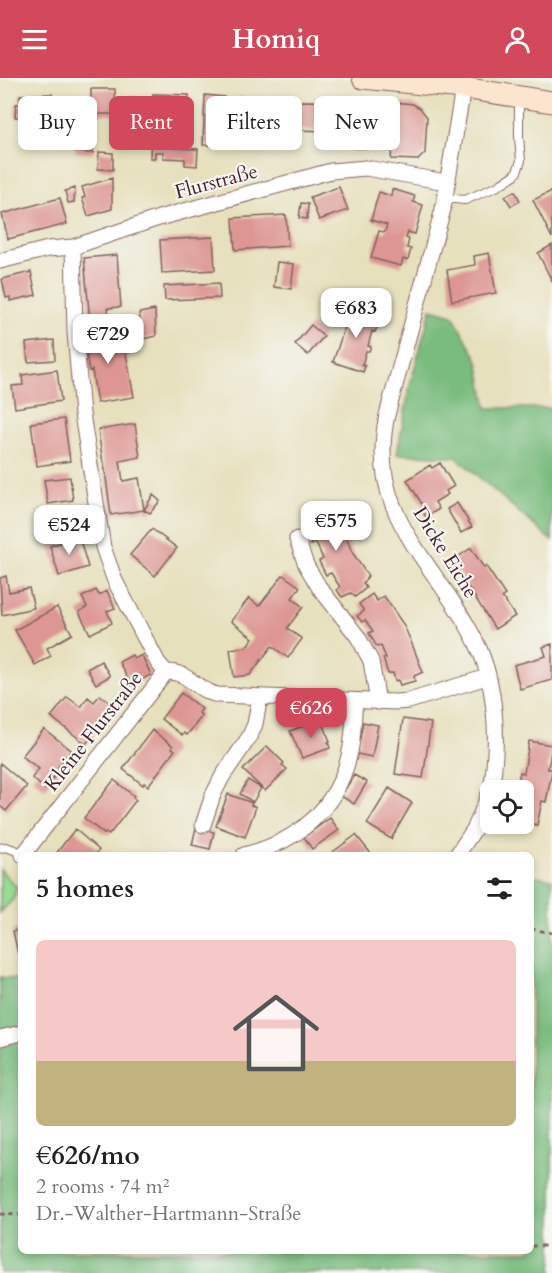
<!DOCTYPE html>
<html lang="en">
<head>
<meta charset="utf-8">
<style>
	body { margin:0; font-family:Cardo,serif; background:#f2f2f2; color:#202124; height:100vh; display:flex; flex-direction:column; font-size:22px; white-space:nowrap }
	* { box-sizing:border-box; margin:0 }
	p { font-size:20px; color:#757577 }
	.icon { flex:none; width:33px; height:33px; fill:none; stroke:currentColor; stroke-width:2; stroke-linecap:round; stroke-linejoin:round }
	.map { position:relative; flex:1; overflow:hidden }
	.drawer { position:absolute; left:18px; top:774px; width:516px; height:402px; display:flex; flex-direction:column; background:#fff; border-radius:9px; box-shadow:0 3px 9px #0003 }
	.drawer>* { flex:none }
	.hud { position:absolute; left:18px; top:18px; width:516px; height:54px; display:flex; gap:12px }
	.fabs { position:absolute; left:480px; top:702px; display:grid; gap:12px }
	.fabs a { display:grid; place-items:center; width:54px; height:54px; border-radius:9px; background:#fff; box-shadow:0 3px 9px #0003; font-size:30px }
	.price { position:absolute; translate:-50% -51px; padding:0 14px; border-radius:12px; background:#fff; color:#222; font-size:20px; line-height:39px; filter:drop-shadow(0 2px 3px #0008) }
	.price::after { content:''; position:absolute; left:50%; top:36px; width:18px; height:14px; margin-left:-9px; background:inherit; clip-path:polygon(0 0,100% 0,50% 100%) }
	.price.current { background:#d1495b; color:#fff }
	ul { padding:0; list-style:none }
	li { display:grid; align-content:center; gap:12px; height:318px; padding:0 18px }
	li span { display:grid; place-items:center; height:186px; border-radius:9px; color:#555 }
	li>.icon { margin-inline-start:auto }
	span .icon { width:108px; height:108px; fill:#fffc; stroke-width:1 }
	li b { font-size:26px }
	h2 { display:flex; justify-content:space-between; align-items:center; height:72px; padding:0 18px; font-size:26px }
	.pill { padding:0 21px; border-radius:9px; background:#fff; box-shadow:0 3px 9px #0003; font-size:21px; line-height:54px }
	.pill.current { background:#d1495b; color:#fff }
	header { display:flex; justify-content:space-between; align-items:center; height:78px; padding:0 18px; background:#d1495b; color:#fff; font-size:27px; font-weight:800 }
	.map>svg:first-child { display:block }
	.green { fill:#99dc94; stroke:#727e60; stroke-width:1.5 }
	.forest { fill:#7abc7e; stroke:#626e54; stroke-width:1.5 }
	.building { fill:#dd9693 }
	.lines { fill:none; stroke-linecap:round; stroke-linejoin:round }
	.service-casing { stroke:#81635e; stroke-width:10 }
	.minor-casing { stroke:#81635e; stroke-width:17 }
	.secondary-casing { stroke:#81635e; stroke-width:23 }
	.path { stroke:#81635e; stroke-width:3; stroke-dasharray:4.5 4.5; stroke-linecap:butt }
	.service { stroke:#fff; stroke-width:8 }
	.minor { stroke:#fff; stroke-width:15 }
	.secondary { stroke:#fce5cf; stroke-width:21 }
	.labels { text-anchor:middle; stroke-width:4.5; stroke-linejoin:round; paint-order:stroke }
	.street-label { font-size:20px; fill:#4a1f2b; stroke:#f6f6f2 }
</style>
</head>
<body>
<header><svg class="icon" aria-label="menu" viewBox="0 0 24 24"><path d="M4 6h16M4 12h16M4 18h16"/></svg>Homiq<svg class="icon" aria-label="person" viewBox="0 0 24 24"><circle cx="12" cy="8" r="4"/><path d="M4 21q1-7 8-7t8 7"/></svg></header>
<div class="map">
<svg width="552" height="1195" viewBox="0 0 552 1195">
	<rect width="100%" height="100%" fill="#f6f6f2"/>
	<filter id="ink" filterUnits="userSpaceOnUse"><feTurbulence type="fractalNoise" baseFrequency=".0167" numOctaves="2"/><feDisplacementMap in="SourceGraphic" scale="12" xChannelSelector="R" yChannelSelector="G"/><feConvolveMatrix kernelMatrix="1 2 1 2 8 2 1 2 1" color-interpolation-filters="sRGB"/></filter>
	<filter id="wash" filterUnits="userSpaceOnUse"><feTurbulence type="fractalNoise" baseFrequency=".008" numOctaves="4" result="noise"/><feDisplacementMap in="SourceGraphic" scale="24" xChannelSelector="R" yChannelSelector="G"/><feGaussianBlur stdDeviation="1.35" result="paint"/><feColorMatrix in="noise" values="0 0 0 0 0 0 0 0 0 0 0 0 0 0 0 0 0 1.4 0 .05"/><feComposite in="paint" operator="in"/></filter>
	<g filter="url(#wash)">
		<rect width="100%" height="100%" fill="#e7e0bd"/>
		<!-- green -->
		<path class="green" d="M0 791 17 810 13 821 0 835Z"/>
		<!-- forest -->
		<path class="forest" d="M431 231 453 237 478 283 487 330H552V463L456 379 397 376 410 307Z
			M531 797 552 801V1195H0V899L21 902V1173H531Z"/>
		<g id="blocks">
			<!-- building -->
			<path class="building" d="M91 11H115V36H91Z
				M52 16V32H43L42 52H26V39H15L16 26H20V17Z
				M153 16 189 17 187 47 162 46V55H169L168 70 198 71 197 88 185 87V81L163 80V74H155V80H150L151 54H139V51L127 49 128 29 126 24 130 20 152 23Z
				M205 17 224 19V38L227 39 225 68 203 67Z
				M238 19 269 20 268 45 238 44Z
				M299 23 394 24 413 26 420 30 427 39 425 75 418 82 391 81 392 71 355 70V54L298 52Z
				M77 47 95 48 93 75 75 74Z
				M99 74 113 75V92L98 91Z
				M112 100V131L88 138 82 120 85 119 82 109Z
				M339 109 348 132 319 142 310 119Z
				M75 110 74 124 68 125 65 113Z
				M392 111 415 118 413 124 423 127 415 156 408 154 406 160 409 161 407 170 411 171 408 182 403 181 401 188 371 180 379 153 385 154 387 147 371 142 379 114 391 118Z
				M515 113 520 123 511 128 505 118Z
				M552 113V160L533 122Z
				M60 120 67 146 8 161 2 136Z
				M301 125 308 126 307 141 299 140Z
				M286 137 288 168 235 172 233 140Z
				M213 159 215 192 162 195 160 162Z
				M552 167V203L538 175Z
				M489 175 496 215 452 223 447 192 475 187 474 178Z
				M117 177 121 229 108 230 109 241 90 243 84 180Z
				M277 184 294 186 291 211 274 209Z
				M31 194 36 217 10 223V219L6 220 2 201Z
				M219 205 220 220 165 222 164 208Z
				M352 227 378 236 374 248 377 249 375 254 372 253 368 268 371 269 369 273H366L362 287 365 288 363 294 333 284Z
				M155 232 156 258 143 261 139 235Z
				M311 247 324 258 308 277 295 266Z
				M100 248 102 257 122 254 134 319 97 325 92 292 89 293 84 260H86L85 250Z
				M54 262 55 282 28 284 26 265Z
				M57 292 61 323 15 330 12 308 23 307 22 297Z
				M64 341 70 383 37 388 31 345Z
				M135 346 140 379 120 383 123 403 139 400 144 432 153 417 160 423 150 435 144 432 111 437 104 385H103L98 352Z
				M440 385 454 408 446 413 448 416 435 424 439 431 426 439 422 432 425 431 407 402 430 387 432 390Z
				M70 399 73 422 48 426 44 402Z
				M457 425 472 449 461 455 447 431Z
				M329 427 332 434 336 433 352 474 368 498 363 505 366 510 355 519 351 515 342 519 337 512 340 509 331 495 326 497 319 483 323 481 316 465 311 467 306 451 310 450 307 440 317 437 315 431Z
				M152 451 177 470 155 498 130 477Z
				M79 459 88 489 59 498 50 468Z
				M471 470 484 490 486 488 505 517 502 519 515 538 495 551 452 483Z
				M283 497 300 509 292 520 303 529 287 550 302 561 288 580 272 568 250 597 234 599 230 571 246 569 253 560 231 543 249 520 259 528Z
				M6 498 9 514 29 510 34 530 2 537 0 500Z
				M96 512 99 517 107 513 115 530 107 533 112 545 90 556 79 534 87 529 82 519Z
				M372 516 377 523 384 518 403 546 410 561 423 594 414 598 415 603 400 607 398 602 395 603 393 595 388 596 383 580H386L381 568 377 569 369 555 373 553 365 542 362 544 357 538 364 533 359 526Z
				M57 529 72 556 47 570 51 578 35 587 15 552Z
				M552 566V602L520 611 514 587 546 578 543 569Z
				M132 577 134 581 142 577 151 597 131 607 119 584Z
				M101 583 110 598 96 606 87 591Z
				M181 615 202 631 199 635 202 638 187 657 184 655 182 657 161 641Z
				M100 617 113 627 105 638 107 639 86 666 51 639 67 619 81 629 88 619 94 624Z
				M322 641 330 664H328L330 670 302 680 290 653Z
				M403 641 431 645 423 700 395 696Z
				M363 644 378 647 372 679 357 676Z
				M44 651 71 672 58 689 60 691 45 711 32 700 39 691 22 678Z
				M152 652 173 668 172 670 175 672 148 708 144 705 143 707 123 691Z
				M529 663 552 667 548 691H552V693L546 724 542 723 537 747 524 744V712L517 710 520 694 524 695Z
				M267 668 284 685 282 687 287 691 265 713 243 692Z
				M0 685 27 708 6 733 0 728Z
				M354 697 367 704 354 726 341 718Z
				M114 702 134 718 133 720 136 722 109 757 106 755 104 756 84 740Z
				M248 702 261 710 253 724 240 716Z
				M389 710 412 725 391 761 367 746Z
				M228 716 252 725 251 727 256 729 245 759 216 748Z
				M330 740 339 752 312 771 304 759Z
				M196 750 214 754 210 771 192 767Z
				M75 751 99 772 95 777H55Z
				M356 757 372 777H329L334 773Z
				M21 851V876H18L13 853Z"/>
		</g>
	</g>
	<g filter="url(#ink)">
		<use href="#blocks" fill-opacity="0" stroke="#81635e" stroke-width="1.5"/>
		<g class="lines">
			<!-- service casing -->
			<g class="service-casing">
				<path id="service" d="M444 120 465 122 498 108 516 96 521 83 519 59V20
					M0 770 6 769 23 775"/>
			</g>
			<!-- minor casing -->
			<g class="minor-casing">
				<path id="minor" d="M463 10 443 131 387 337C365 439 437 484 476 564 497 606 499 667 491 712
					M73 169 75 254 82 336 103 469 115 503 158 585 166 594
					M0 183 48 171 73 169 159 140 331 93 366 90 446 104
					M297 461 306 487 319 509 358 559 371 583 378 624
					M166 594C189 593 196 613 218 617L396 624 409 623 487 599
					M203 747 213 717 222 699 250 658 255 646 260 619
					M23 777 166 594
					M244 777C297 764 336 732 349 678 354 660 353 641 355 623
					M457 777 475 750 490 714
					M0 960 21 955"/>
			</g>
			<!-- secondary casing -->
			<g class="secondary-casing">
				<path id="secondary" d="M363 0 463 10 552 24"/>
			</g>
			<!-- path -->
			<path class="path" d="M531 851 552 855
				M0 1136 21 1137
				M531 1168H552"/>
			<!-- service -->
			<use href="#service" class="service"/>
			<!-- minor -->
			<use href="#minor" class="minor"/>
			<!-- secondary -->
			<use href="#secondary" class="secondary"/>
		</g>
	</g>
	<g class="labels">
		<!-- street labels -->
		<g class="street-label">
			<text transform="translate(216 103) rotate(-15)" y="7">Flurstraße</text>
			<text transform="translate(446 474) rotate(58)" y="7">Dicke Eiche</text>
			<text transform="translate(93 653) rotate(-52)" y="7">Kleine Flurstraße</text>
		</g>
	</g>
</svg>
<div class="fabs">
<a><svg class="icon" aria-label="locate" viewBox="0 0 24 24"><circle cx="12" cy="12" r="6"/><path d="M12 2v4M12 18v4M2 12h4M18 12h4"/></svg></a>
</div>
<b class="price" style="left:356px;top:261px">€683</b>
<b class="price" style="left:108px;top:287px">€729</b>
<b class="price" style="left:336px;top:474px">€575</b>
<b class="price" style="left:69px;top:478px">€524</b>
<b class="price current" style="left:311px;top:661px">€626</b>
<div class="hud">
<a class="pill">Buy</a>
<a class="pill current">Rent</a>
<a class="pill">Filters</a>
<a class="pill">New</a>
</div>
<section class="drawer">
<h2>5 homes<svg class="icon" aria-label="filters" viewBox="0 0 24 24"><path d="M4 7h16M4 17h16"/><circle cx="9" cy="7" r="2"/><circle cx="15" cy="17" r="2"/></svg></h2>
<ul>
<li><span style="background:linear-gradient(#f6c9c9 65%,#c2b280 0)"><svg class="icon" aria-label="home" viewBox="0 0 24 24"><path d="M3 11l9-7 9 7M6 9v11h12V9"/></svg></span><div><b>€626/mo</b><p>2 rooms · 74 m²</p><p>Dr.-Walther-Hartmann-Straße</p></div></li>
</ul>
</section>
</div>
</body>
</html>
